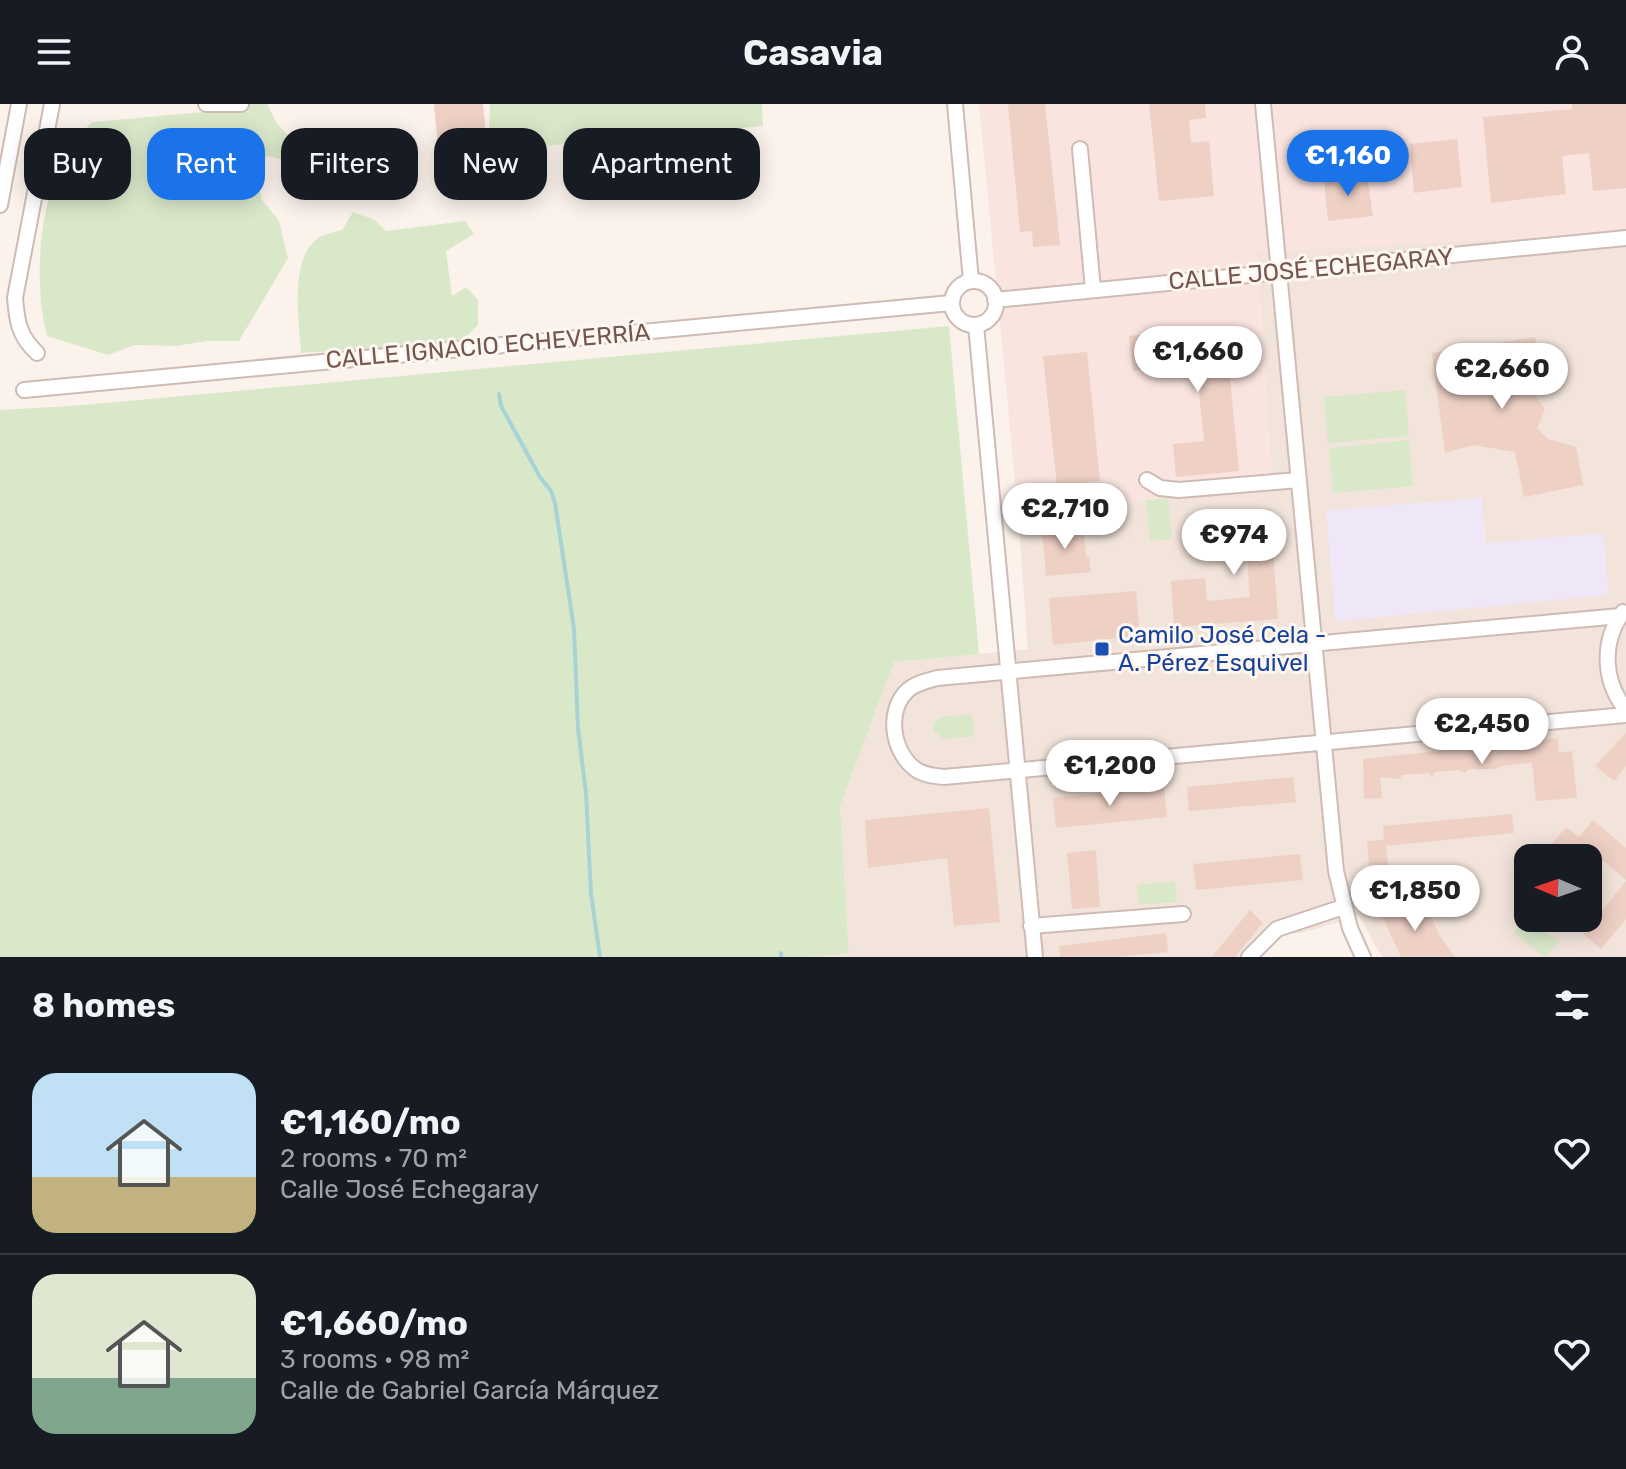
<!DOCTYPE html>
<html lang="en">
<head>
<meta charset="utf-8">
<style>
	body { margin:0; font-family:Rubik,sans-serif; background:#20242c; color:#f1f3f6; height:100vh; display:flex; flex-direction:column; font-size:30px; white-space:nowrap }
	* { box-sizing:border-box; margin:0 }
	p { font-size:26px; color:#9ea1a6 }
	.icon { flex:none; width:44px; height:44px; fill:none; stroke:currentColor; stroke-width:2; stroke-linecap:round; stroke-linejoin:round }
	.map { position:relative; height:853px; overflow:hidden }
	.drawer { display:flex; flex-direction:column; background:#171b24; flex:1 }
	.drawer>* { flex:none }
	.guide { position:absolute; left:24px; top:24px; width:800px; height:72px; display:flex; gap:16px }
	.needle { width:52px; rotate:272deg }
	.buttons { position:absolute; left:1514px; top:740px; display:grid; gap:16px }
	.buttons a { display:grid; place-items:center; width:88px; height:88px; border-radius:16px; background:#171b24; box-shadow:0 4px 20px #0003; font-size:40px }
	.price { position:absolute; translate:-50% -68px; padding:0 18px; border-radius:28px; background:#fff; color:#222; font-size:26px; line-height:52px; filter:drop-shadow(0 2px 4px #0008) }
	.price::after { content:''; position:absolute; left:50%; top:48px; width:24px; height:18px; margin-left:-12px; background:inherit; clip-path:polygon(0 0,100% 0,50% 100%) }
	.price.selected { background:#1a73e8; color:#fff }
	ul { padding:0; list-style:none }
	li { display:flex; align-items:center; gap:24px; height:200px; padding:0 32px }
	li+li { border-top:2px solid #363941 }
	li span { display:grid; place-items:center; flex:none; width:224px; height:160px; border-radius:24px; color:#555 }
	li>.icon { margin-inline-start:auto }
	span .icon { width:96px; height:96px; fill:#fffc; stroke-width:1 }
	li b { font-size:34px }
	h2 { display:flex; justify-content:space-between; align-items:center; height:96px; padding:0 32px; font-size:34px }
	.tag { padding:0 28px; border-radius:24px; background:#171b24; box-shadow:0 4px 20px #0003; font-size:28px; line-height:72px }
	.tag.selected { background:#1a73e8; color:#fff }
	header { display:flex; justify-content:space-between; align-items:center; height:104px; padding:0 32px; background:#171b24; font-size:36px; font-weight:700 }
	.map>svg:first-child { display:block }
	.residential { fill:#f2e4da; fill-rule:evenodd }
	.commercial { fill:#fae4e0 }
	.education { fill:#efe7f8 }
	.green { fill:#dae8ca }
	.lines { fill:none; stroke-linecap:round; stroke-linejoin:round }
	.stream { stroke:#a8d3d4; stroke-width:4 }
	.building { fill:#eed0c5 }
	.minor-casing { stroke:#cebcb4; stroke-width:18 }
	.minor { stroke:#fff; stroke-width:14 }
	.transit-dot { fill:#1a4fb4; stroke:#fef7f1; stroke-width:3 }
	.labels { text-anchor:middle; stroke-width:6; stroke-linejoin:round; paint-order:stroke }
	.street-label { font-size:24px; fill:#745850; stroke:#fef7f1 }
	.transit-label { font-size:24px; fill:#164399; stroke:#fef7f1; text-anchor:start }
</style>
</head>
<body>
<header><svg class="icon" aria-label="menu" viewBox="0 0 24 24"><path d="M4 6h16M4 12h16M4 18h16"/></svg>Casavia<svg class="icon" aria-label="person" viewBox="0 0 24 24"><circle cx="12" cy="8" r="4"/><path d="M4 21q1-7 8-7t8 7"/></svg></header>
<div class="map">
<svg width="1626" height="853" viewBox="0 0 1626 853">
	<rect width="100%" height="100%" fill="#fbf3eb"/>
	<!-- residential -->
	<path class="residential" d="M1626 129V853H1382L1359 812 1301 829 1259 830 1239 853H813L849 848 840 702 894 558 1028 545 1018 409 1272 384 1257 147ZM1528 754H1588V814H1528Z"/>
	<!-- commercial -->
	<path class="commercial" d="M979 0H1626V129L1257 147 1272 384 1018 409Z"/>
	<!-- education -->
	<path class="education" d="M1482 394 1486 439 1603 429 1609 491 1339 517 1335 514 1326 406Z"/>
	<!-- green -->
	<path class="green" d="M251 0H267L276 18 293 37V58L268 52 255 59 262 96 279 117 288 154 239 237H208L175 242 135 241 108 251 47 232C31 170 39 62 93 18L214 7Z
		M490 0H762L763 22 488 47Z
		M353 108 375 116 386 127 465 117 474 130 446 147 452 192 466 183 478 196V221L460 239 301 249C299 218 289 154 318 134 325 130 335 128 342 126Z
		M949 222 979 550 894 558 840 702 849 849 813 853H0V306L84 301Z
		M1405 286 1409 332 1328 339 1324 293Z
		M1409 336 1413 382 1333 389 1329 344Z
		M1168 394 1172 435 1150 437 1146 396Z
		M972 610 974 632 944 635 933 627 934 619 941 613Z
		M1175 777 1177 798 1139 801 1137 781Z
		M1527 812 1558 838 1545 853 1514 829Z"/>
	<g class="lines">
		<!-- stream -->
		<path class="stream" d="M499 290 501 302 540 373 551 387 555 399 574 525 578 624 586 689 591 790 600 853
			M781 853V849"/>
	</g>
	<!-- building -->
	<path class="building" d="M434 0H483L489 62 440 67Z
		M1008 0H1045L1060 141 1033 143 1032 127 1020 128Z
		M1149 0H1205L1206 14 1189 16 1191 39 1209 37 1214 92 1159 97Z
		M1572 0H1626V84L1593 87 1589 49 1562 52 1566 90 1491 99 1483 13 1572 5Z
		M1457 35 1462 83 1414 89 1410 40Z
		M1367 72 1373 112 1328 117 1324 76Z
		M1225 223 1239 367 1176 373 1173 340 1204 337 1196 261 1133 267 1129 232Z
		M1535 233 1541 271 1530 284 1545 305 1537 324 1548 335 1576 343 1583 381 1524 393 1515 348 1473 341 1445 349 1432 249Z
		M1087 248 1100 377 1057 382 1043 252Z
		M1270 405 1278 515 1174 523 1171 477 1205 474 1207 497 1250 493 1246 441 1222 443 1220 409Z
		M1083 421 1086 453H1089L1091 468 1046 472 1042 424Z
		M1136 487 1140 532 1053 541 1049 494Z
		M1626 629V662L1614 677 1595 662Z
		M1558 634 1559 649 1572 647 1577 694 1536 697 1532 659 1501 662 1497 665H1469L1465 669 1459 666 1435 668 1432 673 1429 669 1402 671 1400 675 1380 673 1382 694 1364 695 1363 655Z
		M1293 673 1296 698 1189 707 1187 683Z
		M1164 683 1167 713 1056 724 1053 694Z
		M989 704 1000 818 954 822 947 754 868 764 865 716Z
		M1512 710 1514 729 1386 742 1389 772 1370 773 1367 737 1384 736 1383 722Z
		M1593 716 1626 744V776L1583 740 1572 754H1540L1566 723 1579 733Z
		M1096 746 1100 803 1072 805 1067 749Z
		M1300 750 1303 776 1196 786 1193 760Z
		M1626 777V815L1601 845 1583 830Z
		M1398 800 1402 807 1425 801 1440 832 1455 853H1401L1382 812V807Z
		M1250 806 1263 819 1235 853H1212Z
		M1166 829 1168 848 1117 853H1060L1059 842Z"/>
	<g class="lines">
		<!-- minor casing -->
		<g class="minor-casing">
			<path id="minor" d="M206 0H241
				M955 0 971 177
				M1263 0 1336 767 1350 824 1363 853
				M1080 45 1093 185
				M0 101 19 0
				M952 199a22 22 0 1 1 44 0a22 22 0 1 1-44 0Z
				M995 196 1626 134
				M976 221 1035 853
				M37 249C19 232 17 218 15 194L52 0
				M24 286 951 199
				M1147 376 1160 384 1179 386 1298 376
				M1623 508C1601 538 1603 577 1626 606
				M1620 512 937 574C927 577 916 579 908 586 886 606 892 647 914 664 922 671 934 672 944 673L1626 611
				M1031 822 1183 810
				M1249 853 1277 825 1343 803"/>
		</g>
		<!-- minor -->
		<use href="#minor" class="minor"/>
	</g>
	<!-- markers -->
	<rect class="transit-dot" x="1094" y="537" width="16" height="16" rx="4"/>
	<g class="labels">
		<!-- street labels -->
		<g class="street-label">
			<text transform="translate(1311 165) rotate(-5)" y="8">CALLE JOSÉ ECHEGARAY</text>
			<text transform="translate(488 242) rotate(-5)" y="8">CALLE IGNACIO ECHEVERRÍA</text>
		</g>
		<!-- transit labels -->
		<g class="transit-label">
			<text x="1118" y="539">Camilo José Cela -<tspan x="1118" dy="28">A. Pérez Esquivel</tspan></text>
		</g>
	</g>
</svg>
<div class="buttons">
<a><svg class="needle" viewBox="-14 -14 28 28"><path d="M0-13l5 13h-10z" fill="#e53935"/><path d="M0 13l5-13h-10z" fill="#9ea1a6"/></svg></a>
</div>
<b class="price selected" style="left:1348px;top:94px">€1,160</b>
<b class="price" style="left:1198px;top:290px">€1,660</b>
<b class="price" style="left:1502px;top:307px">€2,660</b>
<b class="price" style="left:1065px;top:447px">€2,710</b>
<b class="price" style="left:1234px;top:473px">€974</b>
<b class="price" style="left:1482px;top:662px">€2,450</b>
<b class="price" style="left:1110px;top:704px">€1,200</b>
<b class="price" style="left:1415px;top:829px">€1,850</b>
<div class="guide">
<a class="tag">Buy</a>
<a class="tag selected">Rent</a>
<a class="tag">Filters</a>
<a class="tag">New</a>
<a class="tag">Apartment</a>
</div>
</div>
<section class="drawer">
<h2>8 homes<svg class="icon" aria-label="filters" viewBox="0 0 24 24"><path d="M4 7h16M4 17h16"/><circle cx="9" cy="7" r="2"/><circle cx="15" cy="17" r="2"/></svg></h2>
<ul>
<li><span style="background:linear-gradient(#bfe0f5 65%,#c2b280 0)"><svg class="icon" aria-label="home" viewBox="0 0 24 24"><path d="M3 11l9-7 9 7M6 9v11h12V9"/></svg></span><div><b>€1,160/mo</b><p>2 rooms · 70 m²</p><p>Calle José Echegaray</p></div><svg class="icon" aria-label="heart" viewBox="0 0 24 24"><path d="M12 20l-8-8c-3-5 5-10 8-4 3-6 11-1 8 4z"/></svg></li>
<li><span style="background:linear-gradient(#dfe7d0 65%,#7fa58c 0)"><svg class="icon" aria-label="home" viewBox="0 0 24 24"><path d="M3 11l9-7 9 7M6 9v11h12V9"/></svg></span><div><b>€1,660/mo</b><p>3 rooms · 98 m²</p><p>Calle de Gabriel García Márquez</p></div><svg class="icon" aria-label="heart" viewBox="0 0 24 24"><path d="M12 20l-8-8c-3-5 5-10 8-4 3-6 11-1 8 4z"/></svg></li>
</ul>
</section>
</body>
</html>
